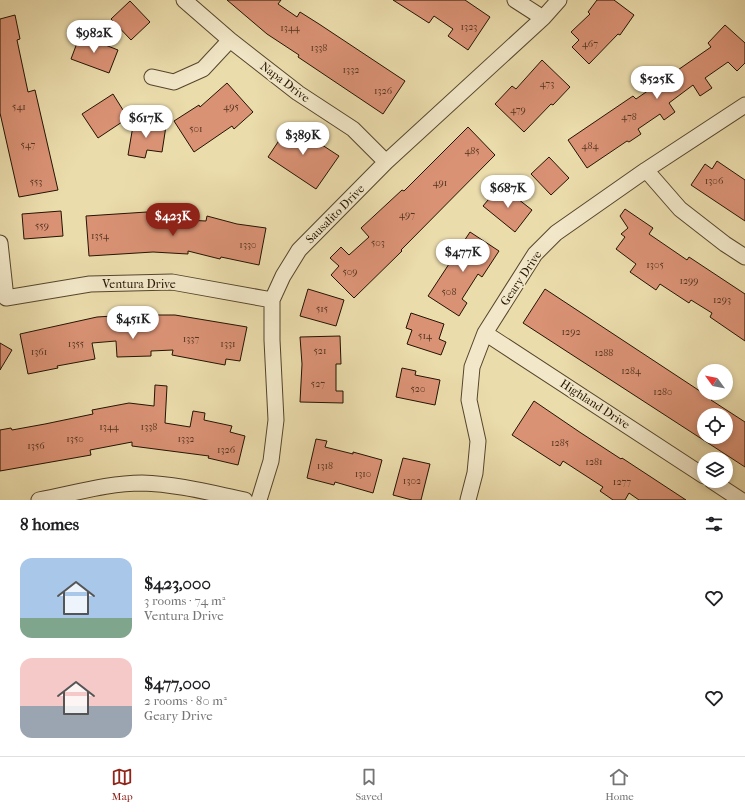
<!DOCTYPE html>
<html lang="en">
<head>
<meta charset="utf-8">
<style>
	body { margin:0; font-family:"IM FELL French Canon",serif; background:#f6f6f6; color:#202124; height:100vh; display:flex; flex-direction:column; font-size:15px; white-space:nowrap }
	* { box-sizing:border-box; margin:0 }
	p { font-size:13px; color:#757577 }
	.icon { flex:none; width:22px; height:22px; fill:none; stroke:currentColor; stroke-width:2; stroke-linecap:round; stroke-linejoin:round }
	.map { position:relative; height:500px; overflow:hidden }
	.side { display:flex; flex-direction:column; background:#fff; flex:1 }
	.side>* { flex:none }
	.needle { width:26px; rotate:303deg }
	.buttons { position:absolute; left:697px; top:364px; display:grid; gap:8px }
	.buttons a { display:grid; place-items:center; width:36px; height:36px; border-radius:50%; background:#fff; box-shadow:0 2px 6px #0003; font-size:20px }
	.price { position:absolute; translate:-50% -34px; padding:0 9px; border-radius:14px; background:#fff; color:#222; font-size:13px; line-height:26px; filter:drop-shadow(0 1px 2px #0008) }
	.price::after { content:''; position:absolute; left:50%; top:24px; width:12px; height:9px; margin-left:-6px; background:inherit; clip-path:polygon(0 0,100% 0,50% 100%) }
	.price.selected { background:#8f2418; color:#fff }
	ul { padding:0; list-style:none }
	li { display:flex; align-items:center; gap:12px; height:100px; padding:0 20px }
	li span { display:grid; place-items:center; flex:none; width:112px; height:80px; border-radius:12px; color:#555 }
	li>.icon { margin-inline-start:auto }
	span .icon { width:48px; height:48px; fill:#fffc; stroke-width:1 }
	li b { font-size:17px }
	h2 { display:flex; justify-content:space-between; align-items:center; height:48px; padding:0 20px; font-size:17px }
	.menu { display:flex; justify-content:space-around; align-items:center; height:56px; border-top:1px solid #e0e0e0; background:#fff; font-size:11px; color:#757577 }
	.menu a { display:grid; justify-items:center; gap:2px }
	.menu .selected { color:#8f2418 }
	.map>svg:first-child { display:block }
	.building { fill:#da9275; stroke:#231301; fill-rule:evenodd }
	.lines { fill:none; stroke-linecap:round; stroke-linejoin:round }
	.minor-casing { stroke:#55452c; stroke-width:17 }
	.minor { stroke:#f2e8c9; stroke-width:15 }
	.labels { text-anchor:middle; stroke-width:3.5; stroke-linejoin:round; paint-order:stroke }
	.number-label { font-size:10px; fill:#51331e }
	.street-label { font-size:12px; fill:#231301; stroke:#f2e8c9 }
</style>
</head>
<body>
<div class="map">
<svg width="745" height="500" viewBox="0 0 745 500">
	<rect width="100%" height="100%" fill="#ebdcac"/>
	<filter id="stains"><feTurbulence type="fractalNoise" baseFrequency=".005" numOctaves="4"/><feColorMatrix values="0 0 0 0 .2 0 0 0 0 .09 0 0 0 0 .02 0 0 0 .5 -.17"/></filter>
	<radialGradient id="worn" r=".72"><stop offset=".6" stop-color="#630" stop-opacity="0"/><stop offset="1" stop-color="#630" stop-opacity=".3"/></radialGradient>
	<!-- building -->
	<path class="building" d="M227 0H281L278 4 297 17 300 12 319 24 405 81 383 114 298 57 299 55 267 34Z
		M393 0H465L490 17 468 50 448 36 453 29 434 16 429 23Z
		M597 0H614L634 15 620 35 618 34 589 64 572 47 579 40 571 32 590 14 588 12Z
		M130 1 150 22 131 40 111 19Z
		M15 15 20 39 17 40 28 92 35 90 58 190 19 197 0 113V19Z
		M725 25 745 43V63L737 71 728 62 705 78 712 88 700 96 693 85 669 103 675 112 664 120 660 114 638 129 641 134 629 142 627 141 587 168 568 140 633 96 636 99 711 47 708 43Z
		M80 35 118 50 109 73 71 59Z
		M542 60 570 87 553 105 551 104 524 132 495 104 512 86 516 89Z
		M227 83 253 112 234 129 232 126 194 152 174 121 199 105 200 107Z
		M113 94 128 118 98 138 82 114Z
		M134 120 166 126 162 152 147 150 145 158 128 155Z
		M290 124 339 156 316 189 268 157Z
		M468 127 495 155 401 250 402 251 354 298 331 275 339 266 330 258 341 247 349 255 369 237 361 228 402 190 404 191Z
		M549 157 569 178 551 195 531 174Z
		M717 161 745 180V221L691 185 705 164 712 169Z
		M504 188 532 210 515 232 483 206 493 194 497 197Z
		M625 209 653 228 649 234 687 260 689 257 745 294V341L710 317 712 313 691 300 689 303 660 284 656 290 630 272 636 264 616 249 625 237 621 234 628 228 620 216Z
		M61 211 63 236 24 239 22 214Z
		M147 212V218L206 221 207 216 237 224 266 228 259 265 221 257 220 259 188 251V254L153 252 89 256 86 216Z
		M470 232 499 251 482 277 478 274 462 299 467 303 459 316 428 296Z
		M308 289 344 300 336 326 300 316Z
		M545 289 712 399 711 400 745 422V467L523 323ZM704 415H726V437H704Z
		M411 313 444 324 439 339 446 342 441 355 407 344 412 330 406 328Z
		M129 315H175L247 327 240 361 226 359 225 365 172 355 173 350 151 351V356L117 357 116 341 92 343 95 359 57 366 58 368 28 374 20 334 97 317Z
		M340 336 341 364H336V391H343V403L300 402 302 364 300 337Z
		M0 343 12 350 0 370Z
		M402 368 416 371 415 375 440 380 435 405 396 397Z
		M155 385 167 386 165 423 190 427 193 411 205 413 204 420 232 426 230 432 245 436 238 465 208 458 209 456 132 446V442L90 450 91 455 0 471V430L11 428 12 430 45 424 93 414 92 410 129 403 154 406Z
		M534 401 581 433 621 459 622 458 686 500H639L629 493 625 500H613L600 491 603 487 563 461 560 466 512 435Z
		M316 439 327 441 325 447 353 454V452L382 460 373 493 335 482 334 485 307 478Z
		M403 458 430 464 421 500H412L393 495Z"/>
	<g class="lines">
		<!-- minor casing -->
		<g class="minor-casing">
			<path id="minor" d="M184 0 230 40 298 93 353 129 386 162
				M515 0 543 18
				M152 77 174 82 203 69 230 40
				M646 170 680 209 725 244 745 257
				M0 243 6 298 90 284 172 282 272 300
				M485 333 704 476
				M712 481 741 500
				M39 500C72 494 108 483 142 483 177 484 211 493 245 500
				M259 500 271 461 276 420 272 340V300L283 276 299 250 386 162 543 18 559 0
				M468 500 475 473 478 441 469 400 472 367 485 333 535 254 556 233 646 170 745 105"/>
		</g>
		<!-- minor -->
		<use href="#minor" class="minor"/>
	</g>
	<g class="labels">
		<!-- number labels -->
		<g class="number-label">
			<text x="469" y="30">1323</text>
			<text x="290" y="31">1344</text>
			<text x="590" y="47">467</text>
			<text x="319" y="51">1338</text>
			<text x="351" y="73">1332</text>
			<text x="547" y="87">473</text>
			<text x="383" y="94">1326</text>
			<text x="19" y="110">541</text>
			<text x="231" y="110">495</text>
			<text x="518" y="113">479</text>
			<text x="629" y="120">478</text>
			<text x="196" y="132">501</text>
			<text x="28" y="148">547</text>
			<text x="590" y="149">484</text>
			<text x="472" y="154">485</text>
			<text x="714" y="184">1306</text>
			<text x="36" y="185">553</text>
			<text x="440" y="186">491</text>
			<text x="407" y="218">497</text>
			<text x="42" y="229">559</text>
			<text x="100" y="239">1354</text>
			<text x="378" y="246">503</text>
			<text x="248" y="248">1330</text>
			<text x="655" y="268">1305</text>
			<text x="350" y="275">509</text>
			<text x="689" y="284">1299</text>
			<text x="449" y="295">508</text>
			<text x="722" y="303">1293</text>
			<text x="322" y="312">515</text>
			<text x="571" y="335">1292</text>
			<text x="425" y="339">514</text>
			<text x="191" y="342">1337</text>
			<text x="76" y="347">1355</text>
			<text x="228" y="347">1331</text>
			<text x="320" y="354">521</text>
			<text x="39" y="355">1361</text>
			<text x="604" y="356">1288</text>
			<text x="631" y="374">1284</text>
			<text x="318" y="387">527</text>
			<text x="418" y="392">520</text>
			<text x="663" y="395">1280</text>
			<text x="109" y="430">1344</text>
			<text x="149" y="430">1338</text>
			<text x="75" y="442">1350</text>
			<text x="186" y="442">1332</text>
			<text x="560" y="446">1285</text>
			<text x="36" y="449">1356</text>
			<text x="226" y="453">1326</text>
			<text x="594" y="465">1281</text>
			<text x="325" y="469">1318</text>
			<text x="363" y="477">1310</text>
			<text x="412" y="484">1302</text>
			<text x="622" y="485">1277</text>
		</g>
		<!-- street labels -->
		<g class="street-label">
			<text transform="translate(285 82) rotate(37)" y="4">Napa Drive</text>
			<text transform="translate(335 214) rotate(-45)" y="4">Sausalito Drive</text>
			<text transform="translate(521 278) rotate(-56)" y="4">Geary Drive</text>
			<text x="139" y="288">Ventura Drive</text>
			<text transform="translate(595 404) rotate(33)" y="4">Highland Drive</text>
		</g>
	</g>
	<rect width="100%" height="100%" filter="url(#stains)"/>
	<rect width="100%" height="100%" fill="url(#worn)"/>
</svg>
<div class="buttons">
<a><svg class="needle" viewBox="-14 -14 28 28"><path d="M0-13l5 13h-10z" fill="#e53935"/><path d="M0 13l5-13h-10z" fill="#757577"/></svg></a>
<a><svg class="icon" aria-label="locate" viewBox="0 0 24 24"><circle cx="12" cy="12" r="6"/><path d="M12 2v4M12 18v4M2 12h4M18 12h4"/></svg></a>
<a><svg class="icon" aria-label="layers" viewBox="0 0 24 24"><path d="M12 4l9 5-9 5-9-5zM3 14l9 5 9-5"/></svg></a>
</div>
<b class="price" style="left:94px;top:54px">$982K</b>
<b class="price" style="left:657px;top:100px">$525K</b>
<b class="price" style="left:146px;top:139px">$617K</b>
<b class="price" style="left:303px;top:156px">$389K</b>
<b class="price" style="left:508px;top:209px">$687K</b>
<b class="price selected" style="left:173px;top:237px">$423K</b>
<b class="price" style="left:463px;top:273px">$477K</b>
<b class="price" style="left:133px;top:340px">$451K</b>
</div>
<section class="side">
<h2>8 homes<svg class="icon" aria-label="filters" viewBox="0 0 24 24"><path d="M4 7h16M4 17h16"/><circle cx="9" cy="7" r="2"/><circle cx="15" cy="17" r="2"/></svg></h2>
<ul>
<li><span style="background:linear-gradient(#a9c7e8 75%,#7fa58c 0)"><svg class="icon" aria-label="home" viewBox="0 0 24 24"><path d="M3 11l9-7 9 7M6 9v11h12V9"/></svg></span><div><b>$423,000</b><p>3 rooms · 74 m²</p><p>Ventura Drive</p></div><svg class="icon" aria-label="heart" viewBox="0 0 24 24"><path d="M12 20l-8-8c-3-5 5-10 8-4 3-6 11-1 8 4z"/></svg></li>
<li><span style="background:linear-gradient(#f6c9c9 60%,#9aa5b1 0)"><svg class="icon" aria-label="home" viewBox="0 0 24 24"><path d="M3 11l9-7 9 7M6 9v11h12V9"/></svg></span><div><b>$477,000</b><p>2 rooms · 80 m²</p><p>Geary Drive</p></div><svg class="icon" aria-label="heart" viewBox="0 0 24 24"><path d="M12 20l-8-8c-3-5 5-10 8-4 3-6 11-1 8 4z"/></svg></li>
</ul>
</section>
<nav class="menu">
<a class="selected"><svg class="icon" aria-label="map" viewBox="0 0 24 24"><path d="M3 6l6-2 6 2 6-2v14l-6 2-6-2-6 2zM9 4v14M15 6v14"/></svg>Map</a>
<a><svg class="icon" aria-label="saved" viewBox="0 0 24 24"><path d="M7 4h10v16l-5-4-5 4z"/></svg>Saved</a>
<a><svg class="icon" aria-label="home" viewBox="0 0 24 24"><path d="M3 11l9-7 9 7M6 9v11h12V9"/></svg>Home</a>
</nav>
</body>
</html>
